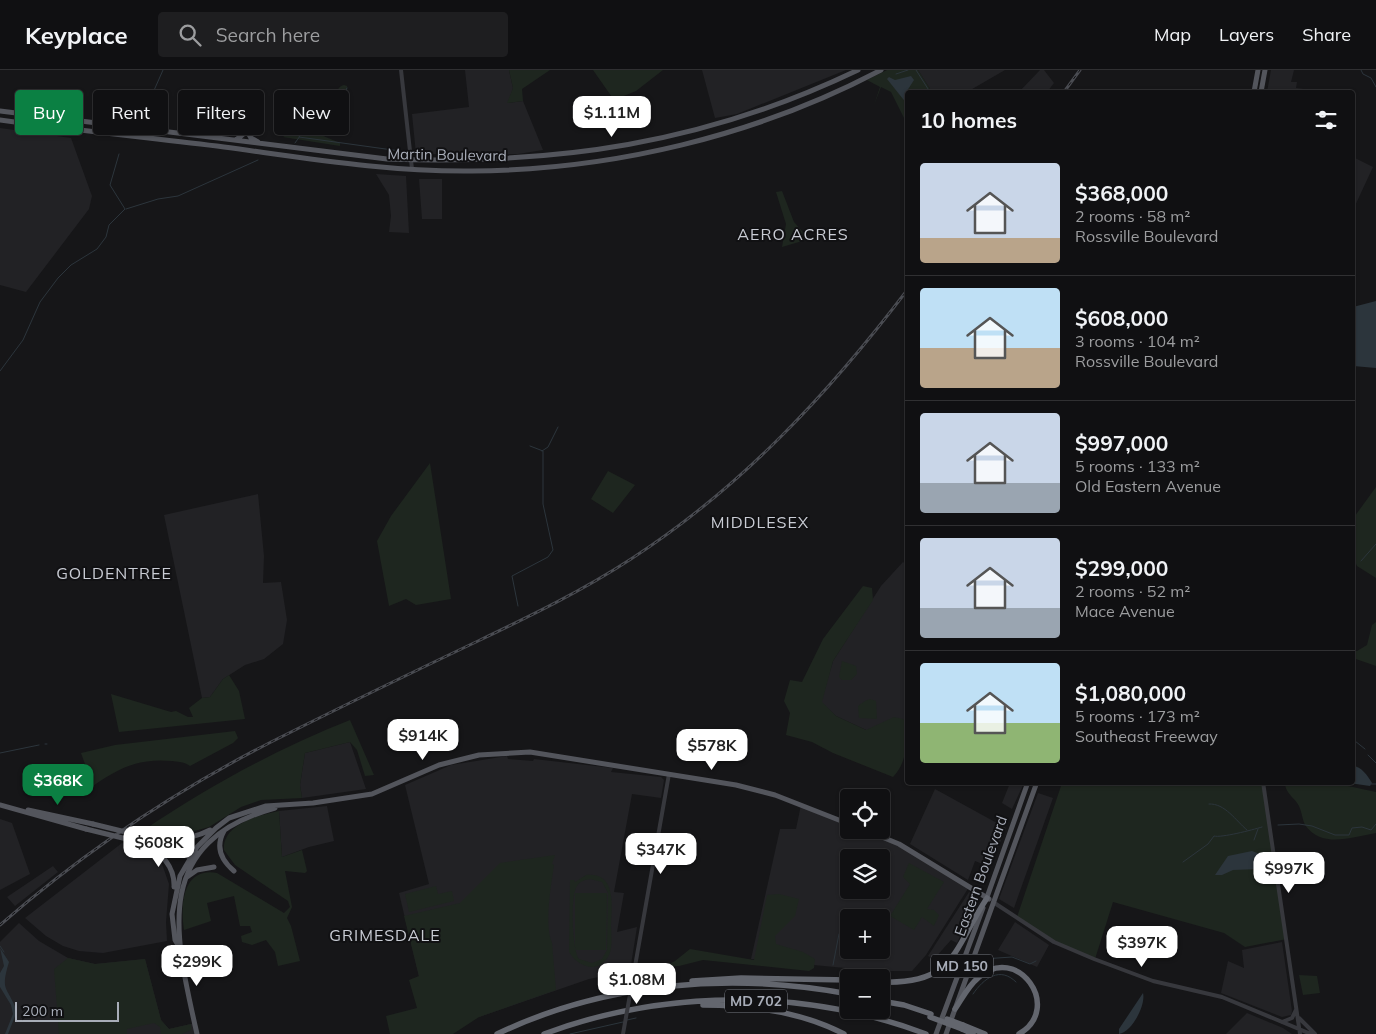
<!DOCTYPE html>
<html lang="en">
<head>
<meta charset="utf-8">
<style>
	body { margin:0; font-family:Mulish,sans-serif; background:#1e1e20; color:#f1f3f6; height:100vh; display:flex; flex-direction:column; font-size:19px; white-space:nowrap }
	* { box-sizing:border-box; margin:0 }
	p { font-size:16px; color:#9c9d9f }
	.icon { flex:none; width:28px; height:28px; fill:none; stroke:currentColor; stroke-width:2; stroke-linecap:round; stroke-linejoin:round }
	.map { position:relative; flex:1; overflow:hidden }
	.details { position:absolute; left:905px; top:20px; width:450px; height:695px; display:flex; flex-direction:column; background:#101012; border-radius:5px; box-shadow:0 1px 4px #0004,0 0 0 1px #303032 }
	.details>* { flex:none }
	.top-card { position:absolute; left:15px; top:20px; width:475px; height:45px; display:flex; gap:10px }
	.controls { position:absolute; left:840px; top:719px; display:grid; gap:10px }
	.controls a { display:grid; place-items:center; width:50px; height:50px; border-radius:5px; background:#101012; box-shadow:0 1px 4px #0004,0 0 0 1px #303032; font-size:25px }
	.scale { position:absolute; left:15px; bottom:12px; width:104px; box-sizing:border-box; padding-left:5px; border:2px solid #a8adb8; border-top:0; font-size:14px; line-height:18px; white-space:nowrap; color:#a8adb8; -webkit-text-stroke:4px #111113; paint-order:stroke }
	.price { position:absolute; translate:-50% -42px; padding:0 11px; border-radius:10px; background:#fff; color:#222; font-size:16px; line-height:32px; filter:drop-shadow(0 1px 2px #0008) }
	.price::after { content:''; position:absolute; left:50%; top:30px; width:15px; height:11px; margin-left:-8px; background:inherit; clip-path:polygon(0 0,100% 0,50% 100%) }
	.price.selected { background:#0b8043; color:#fff }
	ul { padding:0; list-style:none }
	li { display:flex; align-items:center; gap:15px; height:125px; padding:0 15px }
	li+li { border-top:1px solid #303032 }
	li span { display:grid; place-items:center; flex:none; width:140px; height:100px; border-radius:5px; color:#555 }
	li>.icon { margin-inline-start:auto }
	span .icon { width:60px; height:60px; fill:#fffc; stroke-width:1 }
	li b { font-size:21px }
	h2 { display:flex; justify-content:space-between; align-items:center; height:60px; padding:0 15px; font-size:21px }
	.tag { padding:0 18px; border-radius:5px; background:#101012; box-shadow:0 1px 4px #0004,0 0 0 1px #303032; font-size:18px; line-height:45px }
	.tag.selected { background:#0b8043; color:#fff }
	header { display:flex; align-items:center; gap:30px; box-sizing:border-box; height:70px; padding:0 25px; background:#101012; border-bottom:1px solid #303032 }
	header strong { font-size:24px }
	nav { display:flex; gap:28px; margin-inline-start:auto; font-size:18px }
	.search { width:350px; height:45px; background:#1e1e20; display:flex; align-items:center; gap:12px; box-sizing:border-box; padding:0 18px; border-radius:5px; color:#9c9d9f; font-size:19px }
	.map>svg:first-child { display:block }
	.built { fill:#222225; fill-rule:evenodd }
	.green { fill:#1e261f; fill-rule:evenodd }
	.water { fill:#2c353c }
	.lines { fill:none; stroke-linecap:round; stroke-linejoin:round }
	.stream { stroke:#2c353c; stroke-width:1 }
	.minor { stroke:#37383d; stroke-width:4 }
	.major { stroke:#53555c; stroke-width:5 }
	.highway { stroke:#63666e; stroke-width:5.5 }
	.rail-casing { stroke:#4a4c52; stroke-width:3 }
	.rail { stroke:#111113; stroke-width:1; stroke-dasharray:4; stroke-linecap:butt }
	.minor-bridge { stroke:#37383d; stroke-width:4 }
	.major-bridge { stroke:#53555c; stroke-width:5 }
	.highway-bridge { stroke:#63666e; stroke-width:5.5 }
	.labels { text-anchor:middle; stroke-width:4; stroke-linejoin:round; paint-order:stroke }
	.shield { fill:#111113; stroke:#7b7e86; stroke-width:1 }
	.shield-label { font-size:14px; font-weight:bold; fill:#a8adb8 }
	.street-label { font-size:15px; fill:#a8adb8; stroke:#111113 }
	.neighbourhood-label { font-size:16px; letter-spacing:1px; fill:#c9ccd4; stroke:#111113 }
</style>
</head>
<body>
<header>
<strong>Keyplace</strong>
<div class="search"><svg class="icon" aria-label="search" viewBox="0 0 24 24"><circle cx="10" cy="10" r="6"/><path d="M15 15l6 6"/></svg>Search here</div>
<nav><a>Map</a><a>Layers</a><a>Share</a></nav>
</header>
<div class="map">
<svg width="1376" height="964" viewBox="0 0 1376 964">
	<rect width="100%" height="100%" fill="#161618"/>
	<!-- built -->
	<path class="built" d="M465 0H509L513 18 508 33 523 31 543 80 518 84H416L412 44 469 37Z
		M702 0H846L737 44 715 48Z
		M918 0H1005L967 22H932Z
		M1040 0H1044L1054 13 1047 22H1019Z
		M1271 0H1294L1291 12H1297L1296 18 1304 19 1302 22H1267Z
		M0 58 71 68 92 126 89 139 26 222 0 215Z
		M1353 87 1373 97 1353 140H1352Z
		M376 104 406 106 409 163 389 162 391 146 389 125Z
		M419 109H442V149H422Z
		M258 424 264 486 263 513 281 512 287 550 283 574 264 589 245 595 223 609 210 627 202 628 164 445Z
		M903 492 908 496 907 679 836 646 821 632 833 591 881 516Z
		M350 672 366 719 302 728 300 715 305 683Z
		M507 686 508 689 533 691 534 689 613 698 611 702 661 707 664 710 661 728 632 724 614 822 624 823 617 862 637 857 630 901 589 909 479 947 419 907 399 823 429 814 405 715 451 695Z
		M1010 713H1024L1012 739 1002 733Z
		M935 719 1006 758 990 797 975 791 968 810 910 774Z
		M1038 723 1053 728 1014 838 999 829Z
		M801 735 849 754V760H864L899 774 969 817 926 885 912 901H876L751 889 780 759H796ZM849 788H881V820H849ZM849 848H881V880H849Z
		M327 736 334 771 309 777 282 787 279 741Z
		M0 749 12 753 30 804 0 820Z
		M122 773 147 781 162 794 169 814 166 852 167 871 103 883 79 881 63 876 46 866 25 848Z
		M53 796 58 802 15 836 7 827Z
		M969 822 978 828 957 873 951 870 934 889 928 886Z
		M1015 852 1049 875 1037 897 998 880Z
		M19 853 39 871 68 888 95 894 145 889 161 950 169 959 195 953 197 964H0V872Z
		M1282 872 1292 941 1291 945 1282 947 1221 923 1228 891 1244 898 1242 880Z
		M1247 943 1283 958 1292 964H1226Z"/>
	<!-- green -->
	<path class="green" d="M509 0H550L522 19 523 31 507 33 513 18Z
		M593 0H663L636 21 614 30Z
		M887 0H918L932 22H908L907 54 891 22 881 17 874 35 880 17 867 10Z
		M344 15 347 16 348 28 317 52V57L315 55 309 60 340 73V76L283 67 295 60 301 61 303 58 301 56C307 44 321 36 331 29 337 25 337 16 344 15Z
		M782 121 794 152 809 169 782 177 786 154 776 122Z
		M430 393 451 529 416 535 406 529 389 536 377 471 391 446Z
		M608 401 635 415 613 443 591 429Z
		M1376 417V508L1357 496 1353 487 1352 450Z
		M863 516 872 518 873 530 833 591 822 632 836 646 866 660 894 647 907 650C907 671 908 691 893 707L833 683 812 672 786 665 790 643 784 631 790 610 802 612 823 569Z
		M1376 552V596L1353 588 1352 579 1357 581 1367 575 1372 555Z
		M842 591 856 596 857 604 851 610H842L839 607Z
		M229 605 239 621 245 649 119 662 111 624 171 642 176 641 188 647H193L189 638 202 628 210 627 223 609Z
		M870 629 876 631 877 649 859 648 858 636 865 631Z
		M350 650 374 705 365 706 357 680 350 672 305 683 300 715 302 728 261 730 241 737 209 757 176 766 144 760C209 716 277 679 350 650Z
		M235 661 238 668 233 673 190 696C185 692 179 692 172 691 138 688 119 698 93 716L81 683 115 675Z
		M1289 712 1310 714 1334 713 1376 722V763C1352 767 1322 779 1305 755 1302 749 1302 742 1299 736 1295 728 1286 724 1285 714Z
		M1062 713H1263L1287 869 1245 877 1224 863 1113 832 1095 889 1061 875 1017 847Z
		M279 741 282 787 302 780 307 801 305 803 285 801 292 837 287 848 291 856 300 891 278 896 275 882 266 870 252 875 242 872 241 866 252 862 250 856H240L234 826 207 833 211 851 184 860C180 834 183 797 217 803L284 843 290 837 288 831 235 795 224 780C222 754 259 745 279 741Z
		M555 785 552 794 554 795C551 816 544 854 552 873L556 920 479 947 453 964H390L386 946 417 938 409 910 419 906 404 846 460 833 500 793Z
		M909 793 944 812 927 839 934 840 939 845 934 856 922 847 914 860 890 846 910 814 903 807Z
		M586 805C616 802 612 834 611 854 611 864 613 877 609 885 599 905 578 897 569 882L570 810H574L575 812ZM590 809 602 812 608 823 607 880 602 889 592 893 579 889C572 879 570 826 577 816 580 811 585 810 590 809Z
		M436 816 438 824 452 821 454 831 409 842 405 824Z
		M575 823H607L606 880H575Z
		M779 824 799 829 795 846 775 866 776 874 803 882 815 889 814 898 809 901 703 890 679 896 663 897 675 891 690 879 754 890 767 825Z
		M68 888 95 894 145 889 161 950 169 959 191 954V960L182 964H161L160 957 154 953 127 959V964H59L54 899Z
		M1299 905 1317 906 1320 923 1303 925Z"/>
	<!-- water -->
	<path class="water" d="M911 6 914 10 905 24 907 34 887 9 889 7 895 10Z
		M1376 231V298L1353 296V237Z
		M1353 696C1361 696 1368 706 1372 713L1370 716 1349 713 1352 712Z
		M1252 781 1260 784 1261 792 1258 799 1233 800 1222 805H1215L1228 786Z
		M0 878 9 892C0 922 7 915 17 941L8 964H5L13 944 11 935 0 917V903L4 896Z
		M1143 923C1146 935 1132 962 1119 964V959Z"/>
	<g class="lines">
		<!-- stream -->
		<path class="stream" d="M916 0 930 22
			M1361 0 1363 4 1371 8 1376 17
			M896 4 908 0
			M148 34 163 0
			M299 67 400 81
			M295 73C299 68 302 62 307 57 321 43 341 38 347 18
			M126 139 158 129 178 126 258 90
			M0 301 23 270 40 232 58 208 71 195 97 179 106 167 109 155 125 139 110 115 119 84
			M542 381 548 377 558 357
			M1361 491 1376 474
			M518 536 512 506 548 487 553 480 543 434V381L530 376
			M1352 665 1355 671 1365 679
			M45 674H47
			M0 683 39 675
			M1368 685 1376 693
			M1352 693 1354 696
			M1371 714H1376
			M1209 734C1225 733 1236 751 1247 760
			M1278 755 1299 754 1312 756 1335 765H1349L1352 758 1362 757 1371 760 1376 754
			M1254 770 1258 759
			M1183 792 1208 774 1214 766C1221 768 1252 760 1262 757
			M0 876 4 882
			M983 889 1012 887 1030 894 1036 891
			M833 895 839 864
			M973 924C984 908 1000 896 1016 912
			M627 950 636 948
			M570 964 623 952"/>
		<!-- minor -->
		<path class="minor" d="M401 0 412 99
			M1263 712 1300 964
			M993 832 1054 872 1094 889 1153 911 1222 927 1311 964
			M634 902 669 704
			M1299 948 1315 964
			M1282 952 1292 948 1296 940"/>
		<!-- major -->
		<path class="major" d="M1254 22 1258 0
			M1261 22 1265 0
			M0 41 387 89C556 95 704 74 858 0
			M0 50C75 60 150 68 224 77 306 88 389 102 472 101 612 100 756 66 881 0
			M236 70 247 61 251 68 258 72
			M0 735 86 759
			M28 740 93 754
			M865 760 899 774 989 829
			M224 761C215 777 221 790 234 801
			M150 768C171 771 191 770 210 760
			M141 772C159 781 175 795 174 817
			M144 772 161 776 193 788
			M164 772 196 783
			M187 807 197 800 214 797
			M986 830 1028 712
			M178 875 175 870 172 844 180 806 197 777 216 758 229 748 266 736 313 733 372 724 439 695 479 685 530 682 736 715 775 725 849 754
			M197 964C175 866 150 773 275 738
			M936 964 983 838
			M946 964 1037 712"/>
		<!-- highway -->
		<path class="highway" d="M692 911 741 908 849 910
			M881 912C955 915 953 880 987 828
			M881 931 904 935 931 944
			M703 935C751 935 800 941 844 964
			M955 939C962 929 968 916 978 908 1017 872 1064 938 1019 964
			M963 955 985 964
			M962 959 973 964
			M497 964C606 912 731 902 849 924
			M544 964C664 919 805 918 926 964"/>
		<!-- rail casing -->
		<g class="rail-casing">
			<path id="rail" d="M1064 22 1080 0
				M0 855C86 780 182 716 285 665 349 633 413 602 478 571 530 546 582 521 631 489 742 417 829 323 908 219"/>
		</g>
		<!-- rail -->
		<use href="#rail" class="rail"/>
		<!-- minor-bridge -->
		<path class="minor-bridge" d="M623 964 634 902"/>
		<!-- major-bridge -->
		<path class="major-bridge" d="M93 754 146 767
			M86 759 139 772"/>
		<!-- highway-bridge -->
		<path class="highway-bridge" d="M930 947 962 959
			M947 949 963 955"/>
	</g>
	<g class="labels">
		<!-- shield labels -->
		<g class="shield">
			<rect x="931" y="884.5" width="62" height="23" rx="4"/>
			<rect x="725" y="919.5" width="62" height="23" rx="4"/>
		</g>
		<g class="shield-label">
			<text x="962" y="901">MD 150</text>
			<text x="756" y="936">MD 702</text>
		</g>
		<!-- street labels -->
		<g class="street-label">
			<text transform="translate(447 85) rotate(1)" y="5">Martin Boulevard</text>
			<text transform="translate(981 806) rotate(-70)" y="5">Eastern Boulevard</text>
		</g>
		<!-- neighbourhood labels -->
		<g class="neighbourhood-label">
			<text x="793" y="170">AERO ACRES</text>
			<text x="760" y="458">MIDDLESEX</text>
			<text x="114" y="509">GOLDENTREE</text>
			<text x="385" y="871">GRIMESDALE</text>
		</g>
	</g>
</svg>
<div class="controls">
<a><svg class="icon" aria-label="locate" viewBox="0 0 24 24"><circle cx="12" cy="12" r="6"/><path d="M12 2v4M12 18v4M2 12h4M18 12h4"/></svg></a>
<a><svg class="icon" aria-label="layers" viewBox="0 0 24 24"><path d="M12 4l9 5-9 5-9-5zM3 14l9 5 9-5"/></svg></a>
<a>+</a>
<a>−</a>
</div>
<div class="scale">200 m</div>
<b class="price" style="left:612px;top:68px">$1.11M</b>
<b class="price" style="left:423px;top:691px">$914K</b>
<b class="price" style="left:712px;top:701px">$578K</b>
<b class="price selected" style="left:58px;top:736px">$368K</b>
<b class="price" style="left:159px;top:798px">$608K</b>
<b class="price" style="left:661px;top:805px">$347K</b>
<b class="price" style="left:1289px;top:824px">$997K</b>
<b class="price" style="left:1142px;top:898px">$397K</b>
<b class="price" style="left:197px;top:917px">$299K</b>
<b class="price" style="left:637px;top:935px">$1.08M</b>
<div class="top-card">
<a class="tag selected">Buy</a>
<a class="tag">Rent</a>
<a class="tag">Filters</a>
<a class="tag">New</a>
</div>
<section class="details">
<h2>10 homes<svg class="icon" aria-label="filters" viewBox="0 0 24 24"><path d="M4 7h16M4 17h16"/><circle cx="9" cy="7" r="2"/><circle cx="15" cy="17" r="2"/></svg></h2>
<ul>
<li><span style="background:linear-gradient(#c9d6e8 75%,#b9a48a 0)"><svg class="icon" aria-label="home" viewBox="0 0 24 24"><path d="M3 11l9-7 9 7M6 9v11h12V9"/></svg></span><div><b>$368,000</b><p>2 rooms · 58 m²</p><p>Rossville Boulevard</p></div></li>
<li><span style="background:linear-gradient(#bfe0f5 60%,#b9a48a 0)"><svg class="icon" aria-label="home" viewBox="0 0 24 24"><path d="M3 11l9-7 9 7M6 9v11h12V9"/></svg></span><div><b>$608,000</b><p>3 rooms · 104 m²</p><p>Rossville Boulevard</p></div></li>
<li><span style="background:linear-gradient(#c9d6e8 70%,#9aa5b1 0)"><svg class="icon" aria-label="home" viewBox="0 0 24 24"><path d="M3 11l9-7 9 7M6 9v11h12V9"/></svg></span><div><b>$997,000</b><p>5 rooms · 133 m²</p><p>Old Eastern Avenue</p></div></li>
<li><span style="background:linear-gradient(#c9d6e8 70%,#9aa5b1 0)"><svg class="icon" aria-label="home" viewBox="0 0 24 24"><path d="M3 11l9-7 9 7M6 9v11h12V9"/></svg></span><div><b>$299,000</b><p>2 rooms · 52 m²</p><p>Mace Avenue</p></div></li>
<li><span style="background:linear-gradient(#bfe0f5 60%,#8fb573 0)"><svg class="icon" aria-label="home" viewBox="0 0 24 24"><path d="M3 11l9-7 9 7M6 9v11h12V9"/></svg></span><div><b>$1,080,000</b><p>5 rooms · 173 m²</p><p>Southeast Freeway</p></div></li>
</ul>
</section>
</div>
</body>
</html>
